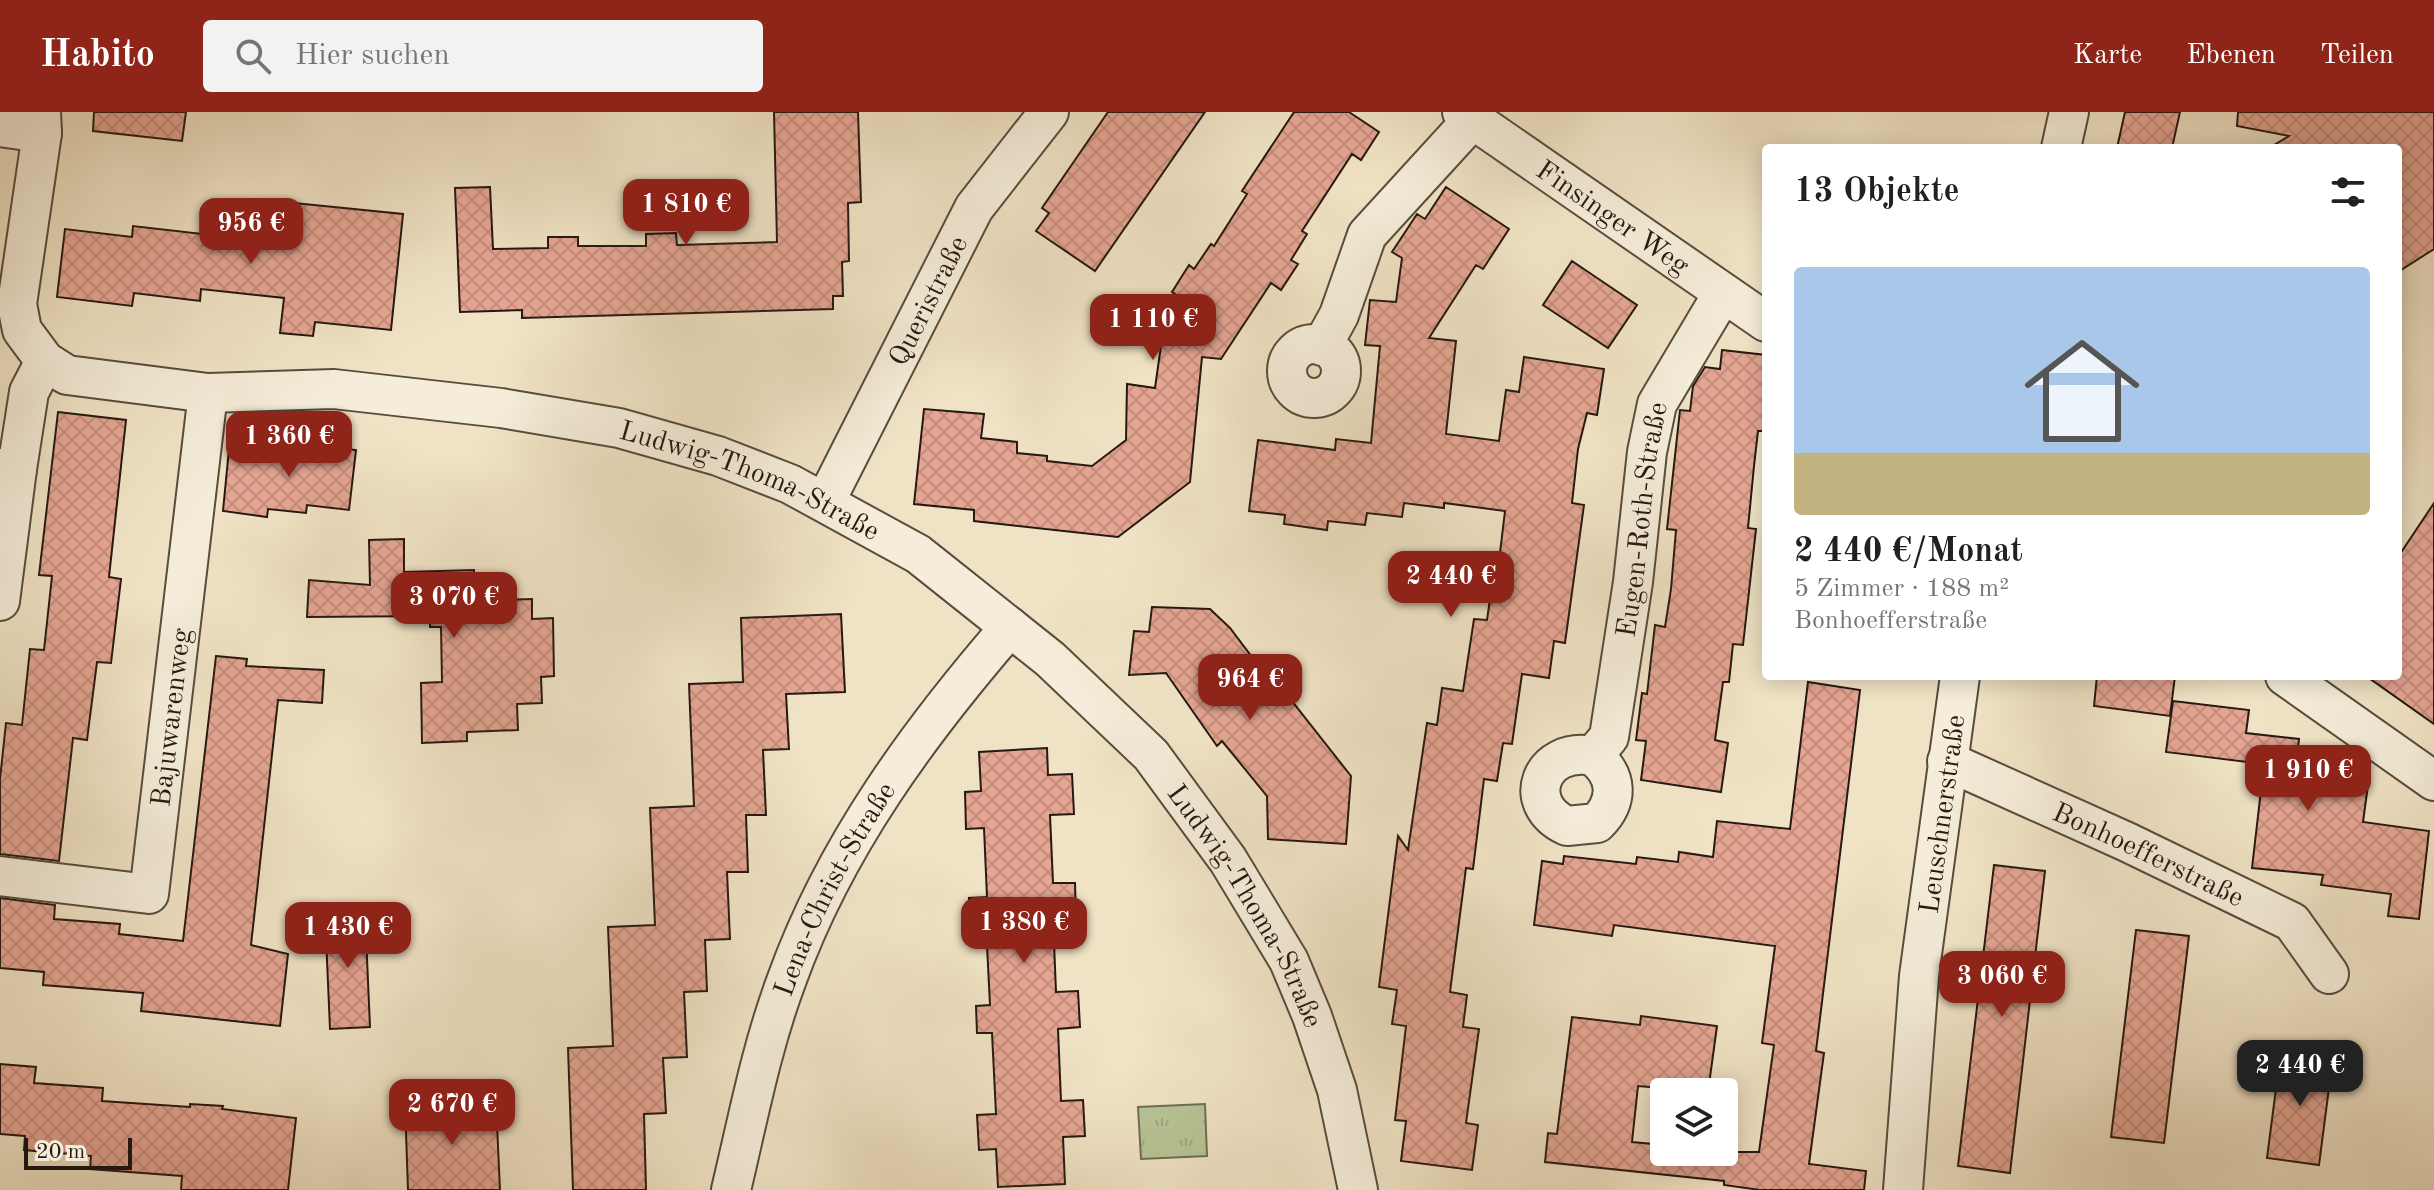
<!DOCTYPE html>
<html lang="de">
<head>
<meta charset="utf-8">
<style>
	body { margin:0; font-family:"Old Standard TT",serif; background:#f2f2f2; color:#202124; height:100vh; display:flex; flex-direction:column; font-size:30px; white-space:nowrap }
	* { box-sizing:border-box; margin:0 }
	p { font-size:26px; color:#757577 }
	.icon { flex:none; width:44px; height:44px; fill:none; stroke:currentColor; stroke-width:2; stroke-linecap:round; stroke-linejoin:round }
	.map { position:relative; flex:1; overflow:hidden }
	.drawer { position:absolute; left:1762px; top:32px; width:640px; height:536px; display:flex; flex-direction:column; background:#fff; border-radius:8px; box-shadow:0 4px 20px #0003 }
	.drawer>* { flex:none }
	.tools { position:absolute; left:1650px; top:966px; display:grid; gap:16px }
	.tools a { display:grid; place-items:center; width:88px; height:88px; border-radius:8px; background:#fff; box-shadow:0 4px 20px #0003; font-size:40px }
	.scale { position:absolute; left:24px; bottom:20px; width:108px; box-sizing:border-box; padding-left:8px; border:4px solid #251911; border-top:0; font-size:22px; line-height:28px; white-space:nowrap; color:#251911; -webkit-text-stroke:6px #f5edd9; paint-order:stroke }
	.price { position:absolute; translate:-50% -68px; padding:0 18px; border-radius:16px; background:#8f2418; color:#fff; font-size:26px; line-height:52px; filter:drop-shadow(0 2px 4px #0008) }
	.price::after { content:''; position:absolute; left:50%; top:48px; width:24px; height:18px; margin-left:-12px; background:inherit; clip-path:polygon(0 0,100% 0,50% 100%) }
	.price.on { background:#222; color:#fff }
	ul { padding:0; list-style:none }
	li { display:grid; align-content:center; gap:16px; height:424px; padding:0 32px }
	li span { display:grid; place-items:center; height:248px; border-radius:8px; color:#555 }
	li>.icon { margin-inline-start:auto }
	span .icon { width:144px; height:144px; fill:#fffc; stroke-width:1 }
	li b { font-size:34px }
	h2 { display:flex; justify-content:space-between; align-items:center; height:96px; padding:0 32px; font-size:34px }
	header { display:flex; align-items:center; gap:48px; box-sizing:border-box; height:112px; padding:0 40px; background:#8f2418; color:#fff }
	header strong { font-size:38px }
	nav { display:flex; gap:44px; margin-inline-start:auto; font-size:28px }
	.search { width:560px; height:72px; background:#f2f2f2; display:flex; align-items:center; gap:20px; box-sizing:border-box; padding:0 28px; border-radius:8px; color:#757577; font-size:30px }
	.map>svg:first-child { display:block }
	.grass { fill:url(#grass-tufts); stroke:#6e6e54; stroke-width:2 }
	.building { fill:url(#building-cross-hatch); stroke:#251911; stroke-width:2 }
	.lines { fill:none; stroke-linecap:round; stroke-linejoin:round }
	.street-casing { stroke:#584c3e; stroke-width:42 }
	.street { stroke:#f5edd9; stroke-width:38 }
	.labels { text-anchor:middle; stroke-width:8; stroke-linejoin:round; paint-order:stroke }
	.street-label { font-size:28px; fill:#251911; stroke:#f5edd9 }
</style>
</head>
<body>
<header>
<strong>Habito</strong>
<div class="search"><svg class="icon" aria-label="search" viewBox="0 0 24 24"><circle cx="10" cy="10" r="6"/><path d="M15 15l6 6"/></svg>Hier suchen</div>
<nav><a>Karte</a><a>Ebenen</a><a>Teilen</a></nav>
</header>
<div class="map">
<svg width="2434" height="1078" viewBox="0 0 2434 1078">
	<defs>
		<pattern id="grass-tufts" width="24" height="20" patternUnits="userSpaceOnUse" patternTransform="scale(2)"><rect width="24" height="20" fill="#b8c496"/><path d="M3 7l-1-3M5 7V3M7 7l1-3M15 17l-1-3M17 17v-4M19 17l1-3" fill="none" stroke="#9ea880"/></pattern>
		<pattern id="building-cross-hatch" width="8" height="8" patternUnits="userSpaceOnUse" patternTransform="scale(2)"><rect width="8" height="8" fill="#e5a592"/><path d="M0 0l8 8M0 8l8-8" fill="none" stroke="#c48d7d"/></pattern>
	</defs>
	<rect width="100%" height="100%" fill="#f0e3c5"/>
	<filter id="stains"><feTurbulence type="fractalNoise" baseFrequency=".0025" numOctaves="4"/><feColorMatrix values="0 0 0 0 .2 0 0 0 0 .09 0 0 0 0 .02 0 0 0 .5 -.17"/></filter>
	<radialGradient id="worn" r=".72"><stop offset=".6" stop-color="#630" stop-opacity="0"/><stop offset="1" stop-color="#630" stop-opacity=".3"/></radialGradient>
	<!-- grass -->
	<path class="grass" d="M1205 992 1207 1044 1141 1047 1138 995Z"/>
	<!-- building -->
	<path class="building" d="M94 0H186L182 29 93 19Z
		M774 0H858L861 90 848 91 849 149 842 150 843 184H833V197L522 206V198L460 200 455 76 490 75 493 137 548 136V125H578V134H646V122L676 121 677 133 777 130Z
		M1108 0H1205L1095 159 1036 119 1049 101 1042 96Z
		M1294 0H1349L1379 20 1361 48 1352 42 1302 119 1307 122 1291 148 1298 152 1281 178 1271 171 1221 247 1202 245 1190 370 1118 425 974 409V398L914 392 924 297 984 302 981 326 1017 330V341L1047 344V349L1092 354 1126 328 1127 272 1155 276 1165 205 1178 184 1172 180 1189 153 1194 157 1211 132 1214 134 1247 82 1242 79Z
		M2125 0H2180L2172 36H2117Z
		M2238 0H2434V137L2398 160V36H2269L2289 24 2237 14Z
		M1446 75 1509 117 1483 157 1476 153 1429 226 1456 229 1446 322 1499 329 1506 278 1519 280 1524 245 1604 257 1597 303 1587 301 1578 337 1572 391 1584 393 1565 531 1554 529 1549 566 1522 562 1512 632 1503 631 1497 669 1484 667 1473 757 1466 756 1450 880 1467 883 1463 915 1479 917 1466 1011 1478 1013 1472 1058 1401 1049 1406 1009 1395 1008 1406 914 1392 912 1397 878 1379 875 1398 724 1408 738 1427 611 1437 613 1442 576 1463 579 1474 507 1487 508 1492 473 1496 474 1505 399 1444 391V396L1404 391 1402 405 1367 401 1365 413 1328 409 1327 418 1284 412 1285 403 1249 399 1258 328 1335 338 1336 327 1371 331 1380 234 1365 233 1370 188 1396 190 1402 146 1392 140 1417 102 1425 107Z
		M294 91 403 102 391 218 315 210 313 224 280 221 284 186 201 177 200 189 134 181 132 194 57 185 65 117 132 125 133 114 202 122 203 111 290 122Z
		M1572 149 1637 193 1608 236 1543 193Z
		M1722 238 1766 243V319H1758L1754 354 1748 416 1756 417 1743 533 1733 532 1729 570H1723L1715 628 1728 631 1721 680 1641 668 1646 629 1636 628 1642 581 1647 582 1655 513 1665 515 1671 477 1676 418 1667 417 1680 298 1690 299 1693 274 1705 255 1720 257Z
		M58 300 126 308 109 465 121 467 111 551 97 550 87 628 73 626 59 749 0 742V667L6 611 22 613 30 537 44 538 52 464 39 463Z
		M273 328 356 338 349 398 307 393 306 401 268 397 267 405 223 399 229 337 271 342Z
		M2434 391V612L2366 564H2398V445Z
		M404 427V460L474 458V470H499V488L532 487V507L553 506 554 564 541 565 542 591 517 592 518 618 467 620V629L422 631 421 571 442 570 441 515H430V504L307 505 309 468 370 473 369 428Z
		M1152 495 1210 497 1230 516 1276 577 1280 574 1351 664 1346 732 1268 727 1267 684 1222 629 1217 634 1166 561 1129 563 1134 519 1149 520Z
		M841 502 845 580 786 582 789 637 763 638 766 703H746L748 760H727L730 827 705 828 707 879 684 880 687 945 663 946 666 1001 644 1002 646 1078H573L568 936 613 934 608 815 655 813 650 696 694 694 689 572 743 570 741 506Z
		M216 544 247 547 246 554 324 558 322 591 278 588 251 833 288 842 280 914 141 899 143 881 43 873 44 860 0 856V786L55 793 54 807 120 812 119 822 183 829Z
		M2097 564H2175L2170 604 2094 594Z
		M1808 570 1860 578 1816 939 1824 941 1809 1052 1866 1059 1864 1078H1760L1724 1073V1069L1545 1050 1548 1021 1557 1022 1572 905 1640 913 1641 904 1717 914 1708 980 1638 974 1632 1030 1664 1033V1040H1759L1774 933 1762 931 1775 834 1614 813 1612 824 1534 813 1542 749 1563 752 1564 744 1636 752 1637 745 1678 750 1679 740 1713 745 1717 709 1790 717Z
		M2173 589 2249 598 2246 621 2299 627 2295 663 2368 673 2363 710 2429 719 2419 807 2388 804 2391 782 2321 773 2323 763 2252 756 2264 652 2166 640Z
		M1047 636 1048 663 1072 662 1074 702 1050 703 1053 771H1075L1076 805 1053 806 1056 880 1078 879 1080 915 1058 917 1061 989 1083 988 1085 1024 1063 1025 1065 1072 998 1075 996 1037 979 1038 977 1003 996 1002 992 921H977L976 894 990 893 986 814 970 815 969 786 987 785 984 716 966 717 965 680 981 679 979 640Z
		M1994 753 2045 759 2010 1061 1958 1054Z
		M365 800 370 915 330 917 325 802Z
		M2136 818 2189 824 2164 1031 2111 1025Z
		M2281 938 2333 945 2319 1053 2267 1046Z
		M0 952 36 955 34 971 103 976 102 989 190 995V992L223 994 222 997 296 1006 288 1078H181L182 1064 90 1057 91 1044 24 1038 25 1024 0 1022Z
		M496 990 500 1078H408L405 992Z"/>
	<g class="lines">
		<!-- street casing -->
		<g class="street-casing">
			<g id="street">
				<path id="s1" d="M41 0 42 21 17 192 22 218 45 249 67 263 208 281 334 277 501 296 619 316 718 344 790 372 918 442 1050 547 1151 643 1228 748 1289 849 1312 904 1337 978 1358 1078"/>
				<path id="s2" d="M1462 0 1766 210"/>
				<path d="M0 15 42 21"/>
				<path d="M2061 36 2069 0"/>
				<circle cx="1314" cy="259" r="27"/>
				<path d="M1322 234 1339 203 1367 123 1473 7"/>
				<path d="M0 356 17 357 0 489"/>
				<path d="M17 357 29 280 45 249"/>
				<path id="s3" d="M825 390 974 96 1049 0"/>
				<path d="M2285 564 2434 669"/>
				<path id="s4" d="M1593 644C1618 663 1619 689 1597 711L1567 714C1519 692 1541 634 1593 644L1609 625 1633 470 1647 340 1657 292 1723 181"/>
				<path id="s5" d="M1947 649 2127 730 2292 810 2329 862"/>
				<path id="s6" d="M0 764 149 782 208 281"/>
				<path id="s7" d="M731 1078C748 1007 761 936 787 867 835 734 919 620 1010 515"/>
				<path id="s8" d="M1903 1078 1919 864 1960 564"/>
			</g>
		</g>
		<!-- street -->
		<use href="#street" class="street"/>
	</g>
	<g class="labels">
		<!-- street labels -->
		<g class="street-label">
			<text dy="10" stroke="none"><textPath href="#s2" startOffset="184">Finsinger Weg</textPath></text>
			<text dy="10" stroke="none"><textPath href="#s3" startOffset="226">Queristraße</textPath></text>
			<text dy="10" stroke="none"><textPath href="#s1" startOffset="982">Ludwig-Thoma-Straße</textPath></text>
			<text dy="10" stroke="none"><textPath href="#s4" startOffset="472">Eugen-Roth-Straße</textPath></text>
			<text dy="10" stroke="none"><textPath href="#s6" startOffset="328">Bajuwarenweg</textPath></text>
			<text dy="10" stroke="none"><textPath href="#s8" startOffset="378">Leuschnerstraße</textPath></text>
			<text dy="10" stroke="none"><textPath href="#s5" startOffset="222">Bonhoefferstraße</textPath></text>
			<text dy="10" stroke="none"><textPath href="#s7" startOffset="320">Lena-Christ-Straße</textPath></text>
			<text dy="10" stroke="none"><textPath href="#s1" startOffset="1654">Ludwig-Thoma-Straße</textPath></text>
		</g>
	</g>
	<rect width="100%" height="100%" filter="url(#stains)"/>
	<rect width="100%" height="100%" fill="url(#worn)"/>
</svg>
<div class="tools">
<a><svg class="icon" aria-label="layers" viewBox="0 0 24 24"><path d="M12 4l9 5-9 5-9-5zM3 14l9 5 9-5"/></svg></a>
</div>
<div class="scale">20 m</div>
<b class="price" style="left:686px;top:135px">1 810 €</b>
<b class="price" style="left:251px;top:154px">956 €</b>
<b class="price" style="left:1153px;top:250px">1 110 €</b>
<b class="price" style="left:289px;top:367px">1 360 €</b>
<b class="price" style="left:1451px;top:507px">2 440 €</b>
<b class="price" style="left:454px;top:528px">3 070 €</b>
<b class="price" style="left:1250px;top:610px">964 €</b>
<b class="price" style="left:2308px;top:701px">1 910 €</b>
<b class="price" style="left:1024px;top:853px">1 380 €</b>
<b class="price" style="left:348px;top:858px">1 430 €</b>
<b class="price" style="left:2002px;top:907px">3 060 €</b>
<b class="price on" style="left:2300px;top:996px">2 440 €</b>
<b class="price" style="left:452px;top:1035px">2 670 €</b>
<section class="drawer">
<h2>13 Objekte<svg class="icon" aria-label="filters" viewBox="0 0 24 24"><path d="M4 7h16M4 17h16"/><circle cx="9" cy="7" r="2"/><circle cx="15" cy="17" r="2"/></svg></h2>
<ul>
<li><span style="background:linear-gradient(#a9c7e8 75%,#c2b280 0)"><svg class="icon" aria-label="home" viewBox="0 0 24 24"><path d="M3 11l9-7 9 7M6 9v11h12V9"/></svg></span><div><b>2 440 €/Monat</b><p>5 Zimmer · 188 m²</p><p>Bonhoefferstraße</p></div></li>
</ul>
</section>
</div>
</body>
</html>
